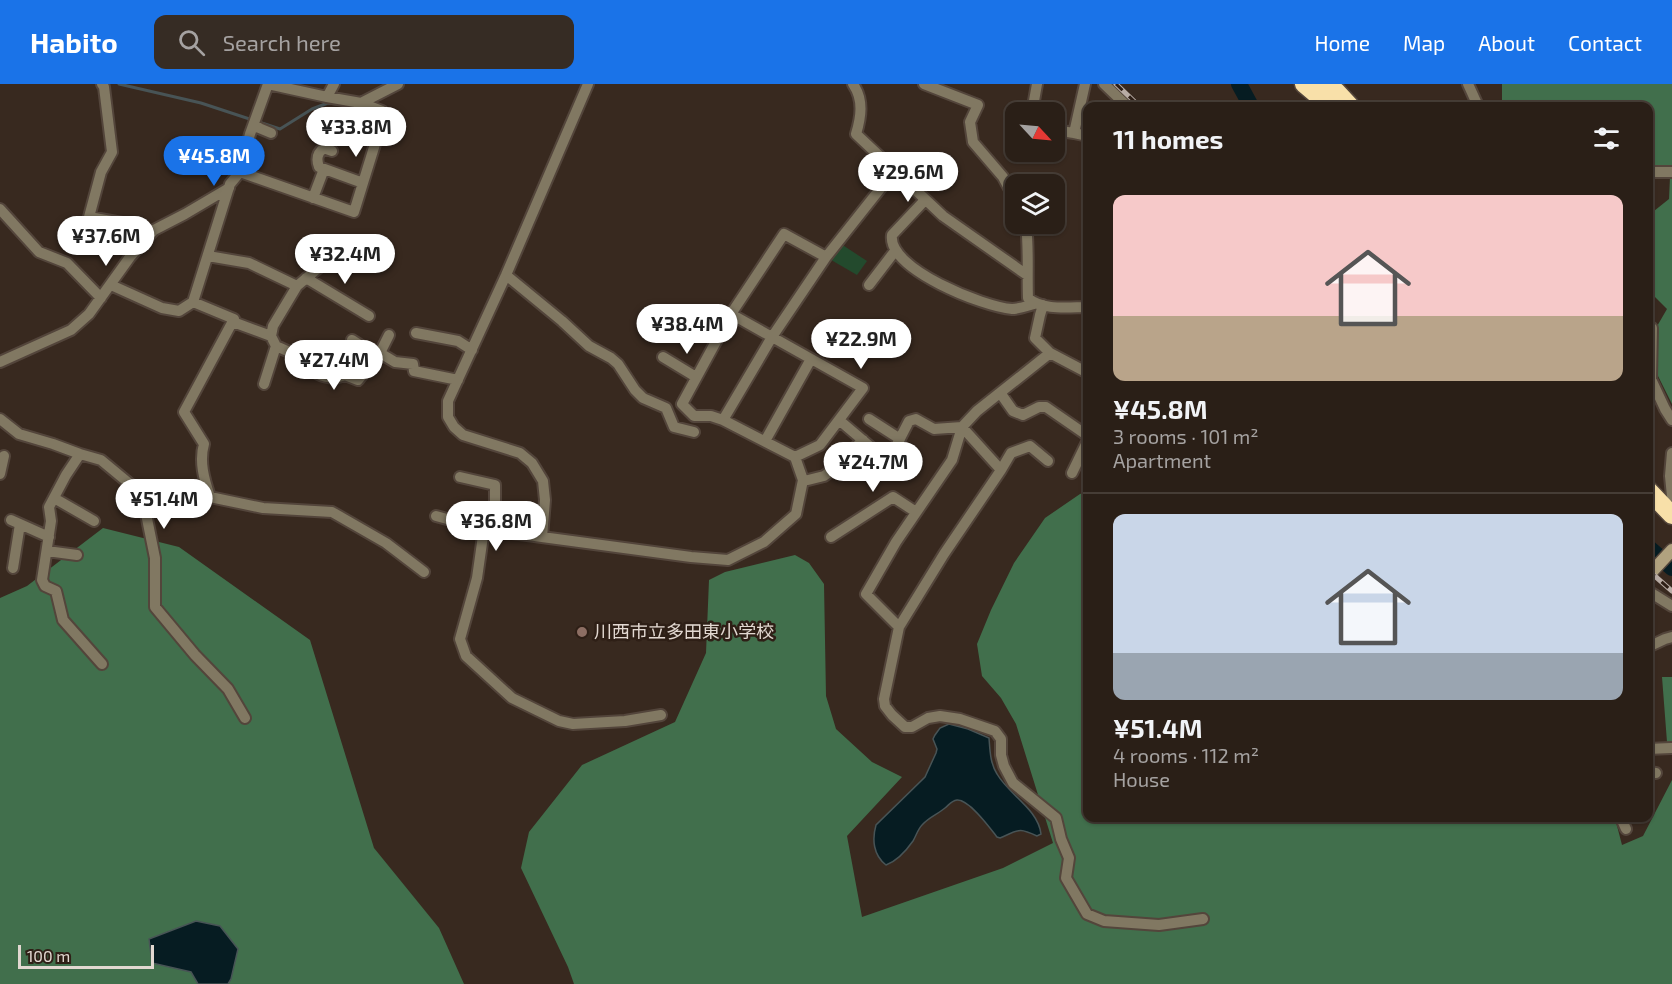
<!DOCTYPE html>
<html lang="en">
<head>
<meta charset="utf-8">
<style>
	body { margin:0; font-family:"Exo 2","Noto Sans JP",sans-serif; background:#362c24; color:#f1f3f6; height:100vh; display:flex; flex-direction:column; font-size:22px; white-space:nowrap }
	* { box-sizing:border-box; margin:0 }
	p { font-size:20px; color:#a5a2a1 }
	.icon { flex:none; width:33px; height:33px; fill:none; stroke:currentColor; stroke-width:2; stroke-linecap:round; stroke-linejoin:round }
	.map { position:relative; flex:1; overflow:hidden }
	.drawer { position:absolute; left:1083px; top:18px; width:570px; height:720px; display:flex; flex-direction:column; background:#2a1f17; border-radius:12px; box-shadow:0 2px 4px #0004,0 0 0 2px #463d36 }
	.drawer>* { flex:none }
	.needle { width:39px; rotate:116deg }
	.controls { position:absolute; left:1005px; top:18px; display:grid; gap:12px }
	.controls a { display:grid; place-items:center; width:60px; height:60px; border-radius:12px; background:#2a1f17; box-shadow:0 2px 4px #0004,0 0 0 2px #463d36; font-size:30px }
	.scale { position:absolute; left:18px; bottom:15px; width:136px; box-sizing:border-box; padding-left:6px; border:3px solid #e2d8d1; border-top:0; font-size:16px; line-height:21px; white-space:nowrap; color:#e2d8d1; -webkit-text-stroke:4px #2e1f16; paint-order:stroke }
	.price { position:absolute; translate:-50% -51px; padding:0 14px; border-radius:21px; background:#fff; color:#222; font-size:20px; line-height:39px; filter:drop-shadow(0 2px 3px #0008) }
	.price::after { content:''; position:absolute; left:50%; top:36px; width:18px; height:14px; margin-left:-9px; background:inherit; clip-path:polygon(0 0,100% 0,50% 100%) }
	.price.on { background:#1a73e8; color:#fff }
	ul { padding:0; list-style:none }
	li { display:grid; align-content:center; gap:12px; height:318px; padding:0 30px }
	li+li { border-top:2px solid #463d36 }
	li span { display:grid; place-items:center; height:186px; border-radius:12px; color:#555 }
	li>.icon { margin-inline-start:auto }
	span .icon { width:108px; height:108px; fill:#fffc; stroke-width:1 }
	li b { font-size:26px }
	h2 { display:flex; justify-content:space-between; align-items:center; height:72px; padding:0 30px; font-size:26px }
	header { display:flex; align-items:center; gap:36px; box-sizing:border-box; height:84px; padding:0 30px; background:#1a73e8; color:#fff }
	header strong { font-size:28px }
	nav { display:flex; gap:33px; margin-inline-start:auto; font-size:21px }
	.search { width:420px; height:54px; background:#362c24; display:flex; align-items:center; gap:15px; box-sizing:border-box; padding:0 21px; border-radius:12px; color:#a5a2a1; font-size:22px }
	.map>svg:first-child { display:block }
	.green { fill:#234a2d }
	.forest { fill:#416f4c }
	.water { fill:#061c22; stroke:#485456; stroke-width:1.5 }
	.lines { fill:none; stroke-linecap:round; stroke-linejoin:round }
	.stream { stroke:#485456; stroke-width:3 }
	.river { stroke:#061c22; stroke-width:16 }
	.street-casing { stroke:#53453b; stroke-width:14 }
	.secondary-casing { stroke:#53453b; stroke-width:15 }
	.highway-casing { stroke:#53453b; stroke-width:21 }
	.street { stroke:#817862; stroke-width:10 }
	.secondary { stroke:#b1a27f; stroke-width:12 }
	.highway { stroke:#f8e0a9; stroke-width:18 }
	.rail-casing { stroke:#b8aca5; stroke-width:5 }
	.rail { stroke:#2e1f16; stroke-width:3; stroke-dasharray:9; stroke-linecap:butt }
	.education-dot { fill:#8d6e63; stroke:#2e1f16; stroke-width:2 }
	.labels { text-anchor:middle; stroke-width:5; stroke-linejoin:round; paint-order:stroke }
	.poi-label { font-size:18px; fill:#e2d8d1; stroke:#2e1f16; text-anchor:start }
</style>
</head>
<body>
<header>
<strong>Habito</strong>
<div class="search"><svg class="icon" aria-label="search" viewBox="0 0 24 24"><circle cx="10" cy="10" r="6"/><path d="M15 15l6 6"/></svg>Search here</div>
<nav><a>Home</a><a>Map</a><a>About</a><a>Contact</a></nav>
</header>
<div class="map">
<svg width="1672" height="900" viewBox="0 0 1672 900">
	<rect width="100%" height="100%" fill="#38291f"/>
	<!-- green -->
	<path class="green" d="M838 158 867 177 857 191 826 173Z"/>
	<!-- forest -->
	<path class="forest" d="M1502 0H1672V320L1658 292 1656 244 1667 225 1648 206 1649 131 1669 115 1670 93 1649 84 1648 22H1502Z
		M1087 408 1088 734H1615L1622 761 1643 752 1672 696V900H574L568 883 521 784 529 748 582 681 675 638 706 569 709 496 725 488 795 471 809 479 824 500 826 612 836 645 872 678 902 693 847 752 862 833 1003 784 1053 759 1016 640 1001 614 982 592 977 560 991 526 1014 479 1045 434 1080 410Z
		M103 444 179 463 310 556 374 764 439 844 464 900H0V514L27 502Z
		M1662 593H1672V660L1667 658Z"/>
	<!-- water -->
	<path class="water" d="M949 640 968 645 989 654C990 666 990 679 997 690 1009 711 1038 725 1041 750L1037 752C1018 743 1019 746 1000 754L997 753C990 744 969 715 957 716 951 717 949 721 945 724 938 730 929 733 922 741 918 745 916 752 913 757 906 767 897 777 886 781 873 771 872 755 876 741L925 693 936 669 937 665 933 655 935 651 940 644Z
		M196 837 220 842 238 865 231 895 228 900H198L191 888 152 879 149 855Z"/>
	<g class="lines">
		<!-- stream -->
		<path class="stream" d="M119 0 201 19 280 45 312 25 328 19 344 21"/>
		<!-- river -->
		<path class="river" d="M1239 0 1251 22
			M1648 463 1672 484"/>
		<!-- street casing -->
		<g class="street-casing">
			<path id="street" d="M102 0 104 3 112 68 101 88 89 133 122 139 149 151
				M588 0 506 191 448 317V333L454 343 463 351 520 369 532 379 543 397 545 416 542 453 691 473 728 476 764 458 796 430 803 396 795 373 723 336 772 253 826 173 895 86
				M853 0C864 16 861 33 856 50L943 132 1027 191
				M924 0 978 21 970 38 973 58 1003 93 1016 117
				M1104 0 1127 22
				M1468 0 1478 22
				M327 13 334 0
				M361 19 398 0
				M1032 28 1037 0
				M254 40 259 44 271 49
				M1054 46 1074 49 1085 0
				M1074 49 1088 52
				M332 67 324 64C317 69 316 75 319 83L363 99
				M240 88 354 128 384 31 382 27 361 19 327 13 268 0
				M1648 88H1672
				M313 114 324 85
				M925 116 892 151C887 185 984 223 1012 225 1019 225 1027 222 1034 220
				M0 125 39 168 67 179 101 214
				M1026 140C1029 165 1027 189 1028 214 1043 227 1069 223 1088 223
				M208 172 249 179 297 202
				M506 191 562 237 589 262 611 274 618 280 635 306 643 314 666 324 674 343 694 348
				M306 194 369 232
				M111 201 162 224 179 227 193 218 234 235 184 328 204 360C199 377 204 395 210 413L263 424 332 428 386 459 424 488
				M869 201 895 167
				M193 218 230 100 240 88 250 50 268 0
				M731 230 863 304 820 361 795 373
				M233 238 271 252 273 242 297 202 322 181 342 180 354 177 359 173
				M1648 241 1652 244 1651 295 1665 325 1672 336
				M416 249 458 257 472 266
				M271 252 276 262 314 279 315 288C323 294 335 295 345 291L358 296 380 269 389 251
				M352 256 377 272
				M380 269 395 278 413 280 414 287 458 296
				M1050 269 1088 289
				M663 273 696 293
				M0 278 71 246 89 230 130 173 154 146 185 130 229 104
				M264 300 276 262
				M1001 310 1013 327 1023 331 1039 323H1046L1088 352
				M0 335 19 350 53 360 80 370 101 376 142 410 155 474V523L195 571 228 605 245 634
				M869 335 900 355
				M723 336 711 332H694L682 320 731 230 784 150 826 173
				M839 336 879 370 889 376 909 337 916 335 934 345 962 343
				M962 343 1001 386 944 470 899 543 884 615 885 622 892 631 905 643H912L928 634 940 632 960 635 995 647 1001 655V671L1004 682 1013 699 1056 734 1061 755 1069 774 1066 794 1087 830 1104 837 1159 841 1203 835
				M765 357 811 275
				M1672 369 1670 392 1672 412
				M80 370 66 391 49 423 51 437 42 496 45 502 56 507 63 536 102 580
				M1001 386 1011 369 1030 362 1048 377
				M1072 389 1088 356
				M0 390 4 372
				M460 393 495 401V426L489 446
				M808 396 824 392 831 387 863 356
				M142 410 178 409 210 413
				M54 414 94 437
				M436 432 484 445
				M11 436 49 453
				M542 453 484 445 477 494 460 555 466 572 512 614 559 637 573 640 625 637 661 631
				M831 453 893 413 916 428
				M47 467 77 471
				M13 484 20 440
				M1648 507 1672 522
				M899 543 866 510 896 458 952 376 962 343 977 327 1050 269 1035 254 1040 231 1043 221
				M1648 563 1665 555 1672 553
				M1648 665 1671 664
				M1648 688 1656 689
				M1621 734 1626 745"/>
		</g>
		<!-- secondary casing -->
		<g class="secondary-casing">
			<path id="secondary" d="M1648 492 1672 466"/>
		</g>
		<!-- highway casing -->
		<g class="highway-casing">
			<path id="highway" d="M1304 0 1330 22
				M1327 0 1337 8 1350 22
				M1648 406 1672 431"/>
		</g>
		<!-- street -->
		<use href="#street" class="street"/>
		<!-- secondary -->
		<use href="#secondary" class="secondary"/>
		<!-- highway -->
		<use href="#highway" class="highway"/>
		<!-- rail casing -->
		<g class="rail-casing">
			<path id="rail" d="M1116 0 1139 22
				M1648 486 1672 507"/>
		</g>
		<!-- rail -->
		<use href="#rail" class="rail"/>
	</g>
	<!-- markers -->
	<circle class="education-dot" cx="582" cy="548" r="6"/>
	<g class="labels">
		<!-- poi labels -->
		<g class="poi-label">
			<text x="594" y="554">川西市立多田東小学校</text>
		</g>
	</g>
</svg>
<div class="controls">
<a><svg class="needle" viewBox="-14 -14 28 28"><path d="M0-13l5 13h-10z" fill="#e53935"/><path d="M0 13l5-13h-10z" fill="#a5a2a1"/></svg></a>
<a><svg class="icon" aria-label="layers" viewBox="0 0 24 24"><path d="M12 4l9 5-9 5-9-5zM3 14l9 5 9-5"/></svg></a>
</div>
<div class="scale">100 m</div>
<b class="price" style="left:356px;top:74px">¥33.8M</b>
<b class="price on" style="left:214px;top:103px">¥45.8M</b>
<b class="price" style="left:908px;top:119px">¥29.6M</b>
<b class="price" style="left:106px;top:183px">¥37.6M</b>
<b class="price" style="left:345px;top:201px">¥32.4M</b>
<b class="price" style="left:687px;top:271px">¥38.4M</b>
<b class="price" style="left:861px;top:286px">¥22.9M</b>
<b class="price" style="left:334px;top:307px">¥27.4M</b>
<b class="price" style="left:873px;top:409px">¥24.7M</b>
<b class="price" style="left:164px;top:446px">¥51.4M</b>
<b class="price" style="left:496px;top:468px">¥36.8M</b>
<section class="drawer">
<h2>11 homes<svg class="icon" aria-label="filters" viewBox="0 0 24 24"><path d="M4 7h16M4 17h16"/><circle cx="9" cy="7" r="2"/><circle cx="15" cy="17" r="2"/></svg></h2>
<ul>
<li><span style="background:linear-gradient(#f6c9c9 65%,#b9a48a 0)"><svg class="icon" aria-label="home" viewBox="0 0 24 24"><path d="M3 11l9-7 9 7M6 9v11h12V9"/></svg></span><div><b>¥45.8M</b><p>3 rooms · 101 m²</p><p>Apartment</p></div></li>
<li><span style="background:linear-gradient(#c9d6e8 75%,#9aa5b1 0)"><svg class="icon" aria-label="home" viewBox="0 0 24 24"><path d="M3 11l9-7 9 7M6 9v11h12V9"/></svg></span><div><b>¥51.4M</b><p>4 rooms · 112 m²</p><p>House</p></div></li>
</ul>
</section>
</div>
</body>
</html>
